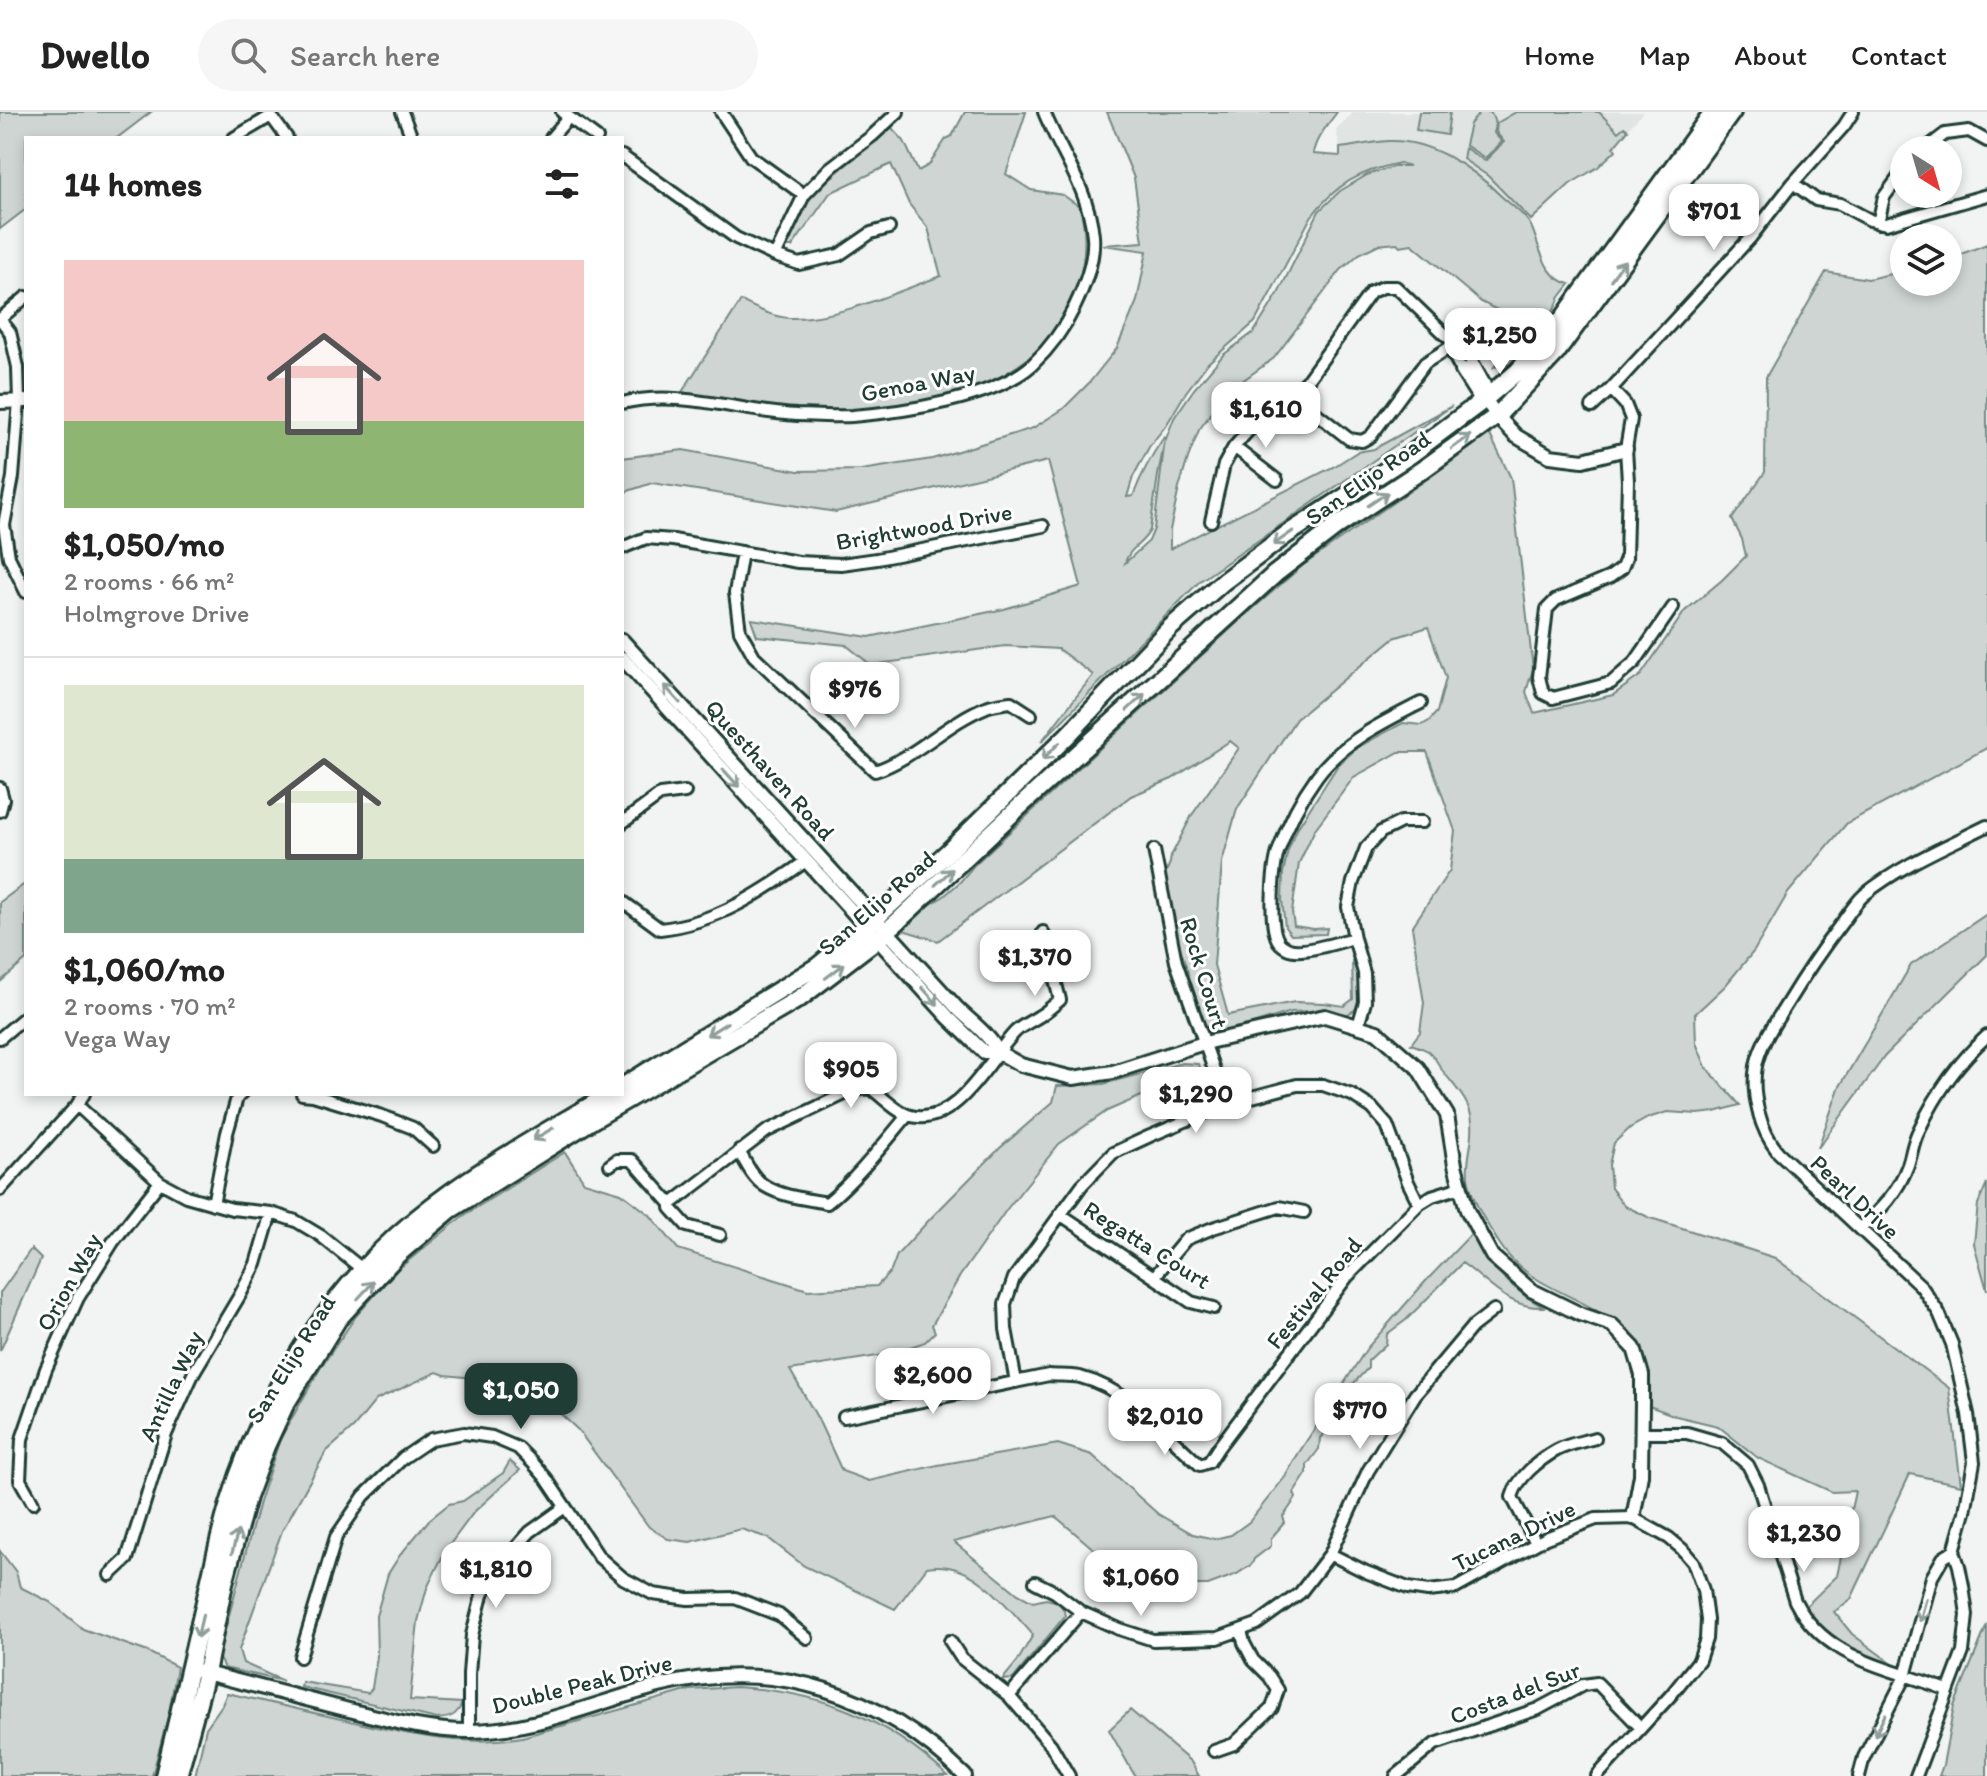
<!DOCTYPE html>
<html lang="en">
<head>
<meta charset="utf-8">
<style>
	body { margin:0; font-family:Itim,sans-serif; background:#f6f6f6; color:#222; height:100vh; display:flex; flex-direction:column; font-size:30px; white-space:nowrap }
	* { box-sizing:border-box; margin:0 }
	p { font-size:26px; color:#767676 }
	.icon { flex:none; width:44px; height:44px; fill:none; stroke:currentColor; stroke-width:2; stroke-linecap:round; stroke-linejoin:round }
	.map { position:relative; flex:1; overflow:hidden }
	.panel { position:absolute; left:24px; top:24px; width:600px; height:960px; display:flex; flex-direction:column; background:#fff; border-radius:0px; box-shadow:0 4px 12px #0003 }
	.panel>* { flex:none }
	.needle { width:52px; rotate:143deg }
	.fabs { position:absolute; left:1890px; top:24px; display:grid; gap:16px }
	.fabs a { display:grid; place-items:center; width:72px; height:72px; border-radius:50%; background:#fff; box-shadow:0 4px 12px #0003; font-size:40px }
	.price { position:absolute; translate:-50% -68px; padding:0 18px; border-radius:16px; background:#fff; color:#222; font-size:26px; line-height:52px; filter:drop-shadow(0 2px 4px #0008) }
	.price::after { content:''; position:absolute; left:50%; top:48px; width:24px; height:18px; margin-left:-12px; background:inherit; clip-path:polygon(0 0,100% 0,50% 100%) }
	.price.current { background:#1f3d34; color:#fff }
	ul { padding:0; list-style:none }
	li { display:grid; align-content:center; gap:16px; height:424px; padding:0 40px }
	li+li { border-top:2px solid #e0e0e0 }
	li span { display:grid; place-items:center; height:248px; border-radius:0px; color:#555 }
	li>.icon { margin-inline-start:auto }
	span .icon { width:144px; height:144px; fill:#fffc; stroke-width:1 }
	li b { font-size:34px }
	h2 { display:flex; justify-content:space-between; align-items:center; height:96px; padding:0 40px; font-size:34px }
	header { display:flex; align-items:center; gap:48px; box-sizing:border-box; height:112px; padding:0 40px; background:#fff; border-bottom:2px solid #e0e0e0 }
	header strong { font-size:38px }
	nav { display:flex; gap:44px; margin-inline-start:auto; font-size:28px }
	.search { width:560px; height:72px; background:#f6f6f6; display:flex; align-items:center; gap:20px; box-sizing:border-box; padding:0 28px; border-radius:44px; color:#767676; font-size:30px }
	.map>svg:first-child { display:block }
	.built { fill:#e0e4e3 }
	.green { fill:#ced5d3; stroke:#768984; stroke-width:2; fill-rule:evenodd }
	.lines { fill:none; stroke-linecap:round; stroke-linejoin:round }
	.minor-casing { stroke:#1f3d34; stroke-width:16 }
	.tertiary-casing { stroke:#1f3d34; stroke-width:18 }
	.primary-casing { stroke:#1f3d34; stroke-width:22 }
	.minor { stroke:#fff; stroke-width:10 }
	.tertiary { stroke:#fff; stroke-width:12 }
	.primary { stroke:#fff; stroke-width:16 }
	.oneway { stroke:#8f9e9a }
	.labels { text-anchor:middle; stroke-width:6; stroke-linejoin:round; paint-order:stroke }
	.street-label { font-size:24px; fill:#1f3d34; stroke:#fff }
</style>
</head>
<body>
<header>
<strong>Dwello</strong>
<div class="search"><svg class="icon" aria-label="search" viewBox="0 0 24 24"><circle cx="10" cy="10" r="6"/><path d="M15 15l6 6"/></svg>Search here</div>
<nav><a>Home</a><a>Map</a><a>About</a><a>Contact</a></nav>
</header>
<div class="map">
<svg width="1987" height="1664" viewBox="0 0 1987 1664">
	<rect width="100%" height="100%" fill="#f2f3f3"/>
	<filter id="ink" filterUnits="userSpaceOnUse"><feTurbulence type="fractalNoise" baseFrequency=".0125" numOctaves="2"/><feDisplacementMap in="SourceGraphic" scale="16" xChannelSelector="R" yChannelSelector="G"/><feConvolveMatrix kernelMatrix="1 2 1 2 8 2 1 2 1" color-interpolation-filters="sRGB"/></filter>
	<g filter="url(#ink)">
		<!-- built -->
		<path class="built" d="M1354 0H1643L1591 60 1573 67 1530 111 1493 76 1460 50 1424 35 1391 29 1340 36 1336 17Z"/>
		<!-- green -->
		<path class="green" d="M0 0H151L117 26H26V97L0 117Z
			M965 0H1026L1006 62 1031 78 1063 83 1080 95C1093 144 1076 201 1040 236 1023 253 999 266 978 276 923 293 863 301 805 299 764 297 722 287 682 280L741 189C756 196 772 205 789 206 837 208 895 180 941 164L928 116 909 92 891 52 830 81 792 135H787L809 87 815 79 891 15 904 29 918 59 929 53 946 27 952 24Z
			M1107 0H1337C1328 13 1315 26 1313 42L1340 44V36C1356 34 1372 30 1388 29 1430 27 1473 56 1501 84 1511 93 1526 103 1531 114 1541 136 1543 165 1570 172L1560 185 1552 202 1539 219 1510 252 1494 255 1531 206 1505 202 1481 190 1412 132 1400 134 1397 131 1377 133 1359 142 1341 158 1274 246 1227 280 1220 289 1199 318 1188 346 1179 376 1170 418V437L1335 354 1357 340 1374 337 1452 294 1200 469 1041 630 1093 563 1058 537 1005 534 871 553 846 533 757 524 751 507 869 525 1004 497 1081 474 1048 349 836 400 652 371 622 381V346L683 338 798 359 861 358 932 347 1033 316 1063 297 1089 271 1117 236 1137 189 1147 139 1103 133 1143 130 1134 66ZM1400 51 1409 54H1396L1367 63 1340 79 1319 99 1278 182 1254 220 1223 243 1194 277 1174 306 1166 327 1164 325C1151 344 1141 363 1133 384L1127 385 1133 365 1149 335 1167 312 1186 280 1208 251 1255 210 1311 105C1336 72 1360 59 1400 51ZM1165 327 1154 417 1149 429 1125 451C1128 437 1144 431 1150 418L1158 363Z
			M1419 0H1450L1447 23 1416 18Z
			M1480 0H1490C1494 6 1496 13 1494 21L1502 30 1485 46 1465 33 1470 12Z
			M1516 0H1599L1618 20 1624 15 1628 18 1614 35 1616 38 1598 55 1570 72 1531 108 1488 64 1463 47 1465 36 1485 49 1504 30 1496 20 1497 11Z
			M1987 132V636L1847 711 1788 781 1754 839 1725 874 1695 902 1696 931 1706 955 1740 993 1715 1000 1698 1002 1667 1000 1648 1006 1630 1016 1614 1031 1609 1053 1611 1076 1625 1094 1648 1105 1775 1146 1949 1276 1961 1373 1910 1362 1851 1487 1834 1500 1852 1522 1894 1553 1853 1537 1826 1522 1805 1495 1837 1464 1855 1379 1832 1380 1758 1346 1718 1314 1676 1304 1649 1294C1649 1282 1651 1269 1647 1258 1624 1182 1537 1192 1499 1131 1487 1112 1471 1088 1468 1065 1466 1046 1474 1029 1472 1010 1471 990 1454 974 1442 958 1438 952 1434 943 1428 939 1423 936 1416 934 1411 932L1420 920 1424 891 1412 815 1450 758 1455 719 1427 640H1399L1354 665 1315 717 1299 751 1292 800 1294 814 1314 817 1327 816 1326 822 1291 823 1285 815 1282 788 1283 761 1288 738 1298 715 1338 653 1357 636 1375 626 1403 611 1422 613 1429 609 1437 600 1446 566 1428 515 1394 526 1296 607 1237 697 1222 750 1214 853 1228 903 1295 890 1324 891 1344 894 1353 887 1352 848 1360 867V890L1356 897 1348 902 1311 899 1291 900 1220 922 1212 921 1205 915 1180 835 1165 762 1170 751 1171 744 1192 703 1239 636 1230 629 1172 667 1131 684 938 829 903 818 925 796 944 784 960 770 974 753 1071 663 1248 501 1302 454 1447 353 1489 321 1511 366 1533 557 1526 580 1534 601 1613 583 1641 563 1685 499 1722 468 1746 444 1742 427 1732 407 1765 360 1766 265 1826 160 1868 167 1904 159V170H1948V147Z
			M26 771V848L0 870V790Z
			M1987 802V843L1885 944 1818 1036 1839 976 1911 853Z
			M1182 951 1198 952C1206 964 1217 984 1204 994L1200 982 1203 979 1197 966 1190 963 1107 999 1059 1032 1007 1097 960 1164 932 1213 935 1220 925 1230 890 1242 790 1258 818 1307 842 1359 869 1369 938 1353 1058 1332 1092 1343 1158 1402 1193 1422 1214 1427 1231 1423 1249 1410 1285 1365 1298 1342 1367 1236 1425 1170 1471 1122C1492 1155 1509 1176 1543 1195 1508 1197 1488 1169 1462 1151L1406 1208 1387 1222 1386 1232 1368 1249V1256L1351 1274 1353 1282 1335 1301V1310L1320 1326 1319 1337 1307 1353V1361L1294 1381 1296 1386 1283 1405 1285 1410 1271 1426V1434L1254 1447 1252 1452 1237 1462 1208 1473H1189L1177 1477 1159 1470H1144L1117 1457 1055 1404 954 1430 1018 1482 1033 1490 1046 1487 1059 1490 1064 1499 1065 1504 1013 1567 1002 1568 1017 1550 1033 1523C1006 1493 973 1447 927 1455L895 1497 804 1454 768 1426 741 1417 690 1430 668 1427 649 1415 578 1318 539 1282 493 1268 445 1263 437 1260 376 1288 354 1315 326 1340 282 1419 239 1538 243 1551 283 1569 224 1556 218 1545 259 1390 280 1327 321 1255 356 1204 397 1158 463 1104 565 1040 584 1070 621 1081 650 1103 678 1137 808 1178 877 1174 891 1159 897 1143 930 1107 1000 1036 1053 990 1057 974 1103 972Z
			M1987 1071V1178L1974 1132 1978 1092Z
			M31 1137 41 1147 0 1239V1181Z
			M510 1349 520 1358 474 1400 445 1439 427 1476 418 1509 410 1588 462 1591C457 1604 450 1606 437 1607L301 1575 302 1570 368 1581 372 1576 377 1544 376 1504 388 1462 400 1443 429 1408 449 1392 463 1389 503 1361Z
			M0 1439 16 1460 20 1475 50 1490 83 1517 148 1540 177 1555 169 1601 152 1664H0Z
			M1987 1513V1664H1939L1943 1653 1954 1594Z
			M736 1575C822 1580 884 1605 948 1664H195L206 1616 222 1593 227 1581C265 1590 303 1598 341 1607 401 1621 460 1636 522 1625L690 1578Z
			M1130 1598 1191 1650 1199 1664H1135L1109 1618Z"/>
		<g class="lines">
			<!-- minor casing -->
			<g class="minor-casing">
				<path id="minor" d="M402 0 412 26
					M562 0 597 26
					M721 0 751 45 804 83
					M234 26 271 4 287 26
					M551 26 569 5
					M1924 38 1945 22 1969 19 1987 29
					M622 44 736 126 775 144 799 152 839 143 871 121 889 116
					M1793 71 1816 88 1840 92 1870 108 1886 112 1987 83
					M1878 111 1884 85 1904 58
					M775 144 804 83 830 56 872 24 898 0
					M26 185 0 207 10 220 18 255 19 289 13 365 4 413 9 445 26 480
					M1611 277 1625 292 1631 307 1626 337 1628 369 1626 446 1622 456 1610 465 1556 488 1547 497 1539 565 1543 581 1553 586 1611 571 1635 550 1673 495
					M1293 283 1349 327 1362 329 1371 324 1425 251 1455 232
					M622 291C681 277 739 300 797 303 815 303 834 305 852 304 902 300 994 287 1032 253 1049 237 1065 215 1075 194 1085 173 1095 148 1093 124 1089 78 1061 42 1044 0
					M1592 295 1611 277 1751 125 1793 71 1844 14 1853 0
					M1234 335 1277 368
					M1211 409 1224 353 1234 335 1256 310 1293 283 1306 270 1371 180 1383 175H1396L1455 232 1465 237 1473 253 1462 259 1454 244 1455 232
					M622 436 646 426 673 428 798 450 841 452 877 447 1043 414
					M742 440 735 481 740 519 754 544 875 659C915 646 946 611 986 595 993 592 1003 591 1011 590L1031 603
					M0 676 3 687 0 699
					M622 711 660 683 685 680
					M1154 738 1176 850 1226 992
					M622 789 660 817C716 811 761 781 806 749
					M1354 826C1339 830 1303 842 1289 837 1286 836 1280 832 1279 830 1268 816 1273 757 1278 740 1287 714 1301 686 1317 664 1341 631 1385 609 1421 591
					M1358 914 1365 890 1364 861 1354 826 1348 795 1353 770 1366 736 1381 720 1401 710H1422
					M0 926 26 904
					M302 982 313 983 382 1004 413 1016 433 1034
					M77 993 160 1070 186 1084 232 1097 271 1101 296 1109 321 1124 362 1157
					M739 1039C746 1051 753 1067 765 1074 783 1085 807 1087 827 1091 857 1066 882 1034 907 1004
					M610 1053 617 1048H632L671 1092V1096L687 1114 720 1123
					M0 1078 77 993 84 982
					M213 1092 227 1021 237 986 241 982
					M671 1092 767 1019 853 978 871 976C881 984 899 1002 911 1004 957 1015 989 947 1015 920 1022 913 1032 909 1041 903 1047 899 1054 893 1060 888L1043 820
					M1060 1102 1191 1190 1214 1196
					M1860 1116C1881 1098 1898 1080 1908 1053 1912 1041 1913 1029 1919 1018 1936 982 1958 950 1987 924
					M1154 1165 1186 1127 1213 1116 1279 1095 1304 1100
					M1016 1270 1006 1217 1005 1192 1014 1166 1082 1073 1113 1041 1150 1024 1226 992 1297 973H1323L1352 983 1372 996 1387 1013 1408 1070 1419 1092
					M844 1305 1049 1263C1059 1264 1070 1263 1080 1265 1130 1278 1163 1320 1200 1353L1209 1350 1218 1336 1347 1165 1419 1092 1432 1084 1461 1075
					M1641 1321H1687L1722 1331 1748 1353 1758 1373 1795 1489C1826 1549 1890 1555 1947 1578
					M33 1391 20 1368 22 1327 46 1257 78 1186 113 1130 160 1070
					M1536 1431 1512 1385C1517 1366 1539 1348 1557 1338 1568 1332 1582 1330 1595 1326
					M1330 1442 1366 1460 1408 1476 1428 1479 1456 1476 1546 1426 1596 1407 1633 1406 1669 1426 1682 1437 1693 1450 1703 1478 1707 1508 1706 1527 1699 1548 1671 1583 1597 1664
					M110 1463 127 1447 166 1322 194 1260 240 1183 256 1152 271 1101
					M1035 1470 1055 1480 1081 1500 1119 1517 1153 1528 1218 1526 1257 1512 1300 1481 1330 1442 1368 1359 1415 1283 1472 1215 1494 1198
					M950 1529 961 1546 1009 1584 1051 1633 1069 1664
					M300 1545 336 1425 364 1384 403 1346 431 1327 464 1321 492 1325 518 1336 533 1351 546 1366 599 1445 623 1466 653 1482 688 1487 735 1486 779 1503 807 1526
					M1009 1584 1081 1500
					M469 1619V1562L472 1523 482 1483 497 1457 530 1420 565 1395
					M1214 1639 1234 1632 1272 1596 1278 1578 1269 1564 1253 1548 1244 1531 1241 1518
					M1396 1664 1435 1632 1538 1597 1583 1573 1597 1571 1641 1616
					M1859 1664 1864 1645 1905 1564 1932 1465 1943 1446 1954 1439 1965 1400 1974 1350 1968 1302 1952 1232 1939 1201 1921 1174 1778 1040C1760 1018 1751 983 1756 954 1760 932 1775 911 1786 893 1803 865 1821 838 1841 812 1848 803 1855 791 1864 783 1901 753 1945 735 1987 714
					M1916 1664 1963 1540 1967 1503 1963 1474 1959 1454 1954 1439"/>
			</g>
			<!-- tertiary casing -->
			<g class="tertiary-casing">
				<path id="tertiary" d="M1473 253 1484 273 1485 287
					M1462 259 1476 281 1485 287 1497 304 1516 324 1550 344 1583 348 1626 337
					M0 290 26 289
					M622 528 957 896C971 910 990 923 998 940
					M622 546 948 905 984 940H998L1021 953 1073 966 1113 960 1204 931 1325 904 1377 920 1418 956 1447 1003 1455 1053 1467 1098 1492 1144 1531 1178 1580 1202 1612 1213 1634 1236 1642 1263V1290L1641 1363 1633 1406
					M198 1559C247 1572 296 1584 345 1597 386 1607 428 1620 471 1619 537 1618 596 1590 659 1574 775 1545 882 1582 965 1664"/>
			</g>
			<!-- primary casing -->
			<g class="primary-casing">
				<path id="primary" d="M622 975 818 854 866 815 949 739 1067 624 1170 516 1224 469 1286 423 1410 343 1485 287 1518 259 1559 212 1713 0
					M164 1664C179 1603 193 1542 207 1481 214 1451 220 1421 229 1392 262 1283 328 1180 416 1107 475 1058 545 1021 610 982
					M178 1664 206 1561 224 1471 247 1385 266 1334 285 1293 338 1207 397 1143 450 1098 594 1007 800 886 868 834 896 811 1016 698 1275 462 1340 412 1425 356 1497 304 1556 241 1732 0"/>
			</g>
			<!-- minor -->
			<use href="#minor" class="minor"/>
			<!-- tertiary -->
			<use href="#tertiary" class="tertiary"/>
			<!-- primary -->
			<use href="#primary" class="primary"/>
		</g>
		<!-- one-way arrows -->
		<defs><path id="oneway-shaft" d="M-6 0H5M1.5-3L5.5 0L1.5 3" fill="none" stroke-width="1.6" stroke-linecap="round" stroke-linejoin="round" transform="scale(2)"/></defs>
		<g class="oneway">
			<use href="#oneway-shaft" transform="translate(1618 158) rotate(-54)"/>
			<use href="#oneway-shaft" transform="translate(1461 330) rotate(-36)"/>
			<use href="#oneway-shaft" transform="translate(1378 387) rotate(-34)"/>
			<use href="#oneway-shaft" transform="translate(1283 426) rotate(145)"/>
			<use href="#oneway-shaft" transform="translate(672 582) rotate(-132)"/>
			<use href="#oneway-shaft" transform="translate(1136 590) rotate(-43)"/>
			<use href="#oneway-shaft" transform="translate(1051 639) rotate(136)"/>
			<use href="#oneway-shaft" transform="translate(731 666) rotate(48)"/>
			<use href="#oneway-shaft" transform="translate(944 765) rotate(-43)"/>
			<use href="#oneway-shaft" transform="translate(835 859) rotate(-37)"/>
			<use href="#oneway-shaft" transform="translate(930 884) rotate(48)"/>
			<use href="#oneway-shaft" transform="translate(717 917) rotate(148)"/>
			<use href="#oneway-shaft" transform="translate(543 1022) rotate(149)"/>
			<use href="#oneway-shaft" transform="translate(366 1178) rotate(-47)"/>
			<use href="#oneway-shaft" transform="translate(235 1430) rotate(-75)"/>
			<use href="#oneway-shaft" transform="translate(1923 1498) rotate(106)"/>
			<use href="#oneway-shaft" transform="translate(200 1514) rotate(103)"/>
			<use href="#oneway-shaft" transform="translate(1880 1613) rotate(116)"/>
		</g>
	</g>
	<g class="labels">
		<!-- street labels -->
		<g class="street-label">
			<text transform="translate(918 271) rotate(-11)" y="8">Genoa Way</text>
			<text transform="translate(1368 366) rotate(-35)" y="8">San Elijo Road</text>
			<text transform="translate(924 415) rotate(-10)" y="8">Brightwood Drive</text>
			<text transform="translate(770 658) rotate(48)" y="8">Questhaven Road</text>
			<text transform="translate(877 791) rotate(-41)" y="8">San Elijo Road</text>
			<text transform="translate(1204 861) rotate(73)" y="8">Rock Court</text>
			<text transform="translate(1855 1085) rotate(43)" y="8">Pearl Drive</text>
			<text transform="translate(1147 1133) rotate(32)" y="8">Regatta Court</text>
			<text transform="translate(69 1170) rotate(-61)" y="8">Orion Way</text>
			<text transform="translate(1314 1181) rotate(-51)" y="8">Festival Road</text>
			<text transform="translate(291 1247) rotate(-58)" y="8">San Elijo Road</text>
			<text transform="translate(171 1274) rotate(-65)" y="8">Antilla Way</text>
			<text transform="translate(1514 1424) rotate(-26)" y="8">Tucana Drive</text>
			<text transform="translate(582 1572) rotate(-14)" y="8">Double Peak Drive</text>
			<text transform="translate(1515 1581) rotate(-21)" y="8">Costa del Sur</text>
		</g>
	</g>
</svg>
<div class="fabs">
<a><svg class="needle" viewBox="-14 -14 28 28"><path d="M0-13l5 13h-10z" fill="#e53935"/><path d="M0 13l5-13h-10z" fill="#767676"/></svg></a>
<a><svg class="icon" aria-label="layers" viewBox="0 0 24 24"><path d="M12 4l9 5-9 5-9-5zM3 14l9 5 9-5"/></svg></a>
</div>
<b class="price" style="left:1714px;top:140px">$701</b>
<b class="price" style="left:1500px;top:264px">$1,250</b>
<b class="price" style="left:1266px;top:338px">$1,610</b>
<b class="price" style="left:855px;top:618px">$976</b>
<b class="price" style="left:1035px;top:886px">$1,370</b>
<b class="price" style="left:851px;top:998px">$905</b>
<b class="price" style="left:1196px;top:1023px">$1,290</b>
<b class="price" style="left:933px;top:1304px">$2,600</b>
<b class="price current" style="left:521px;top:1319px">$1,050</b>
<b class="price" style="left:1360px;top:1339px">$770</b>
<b class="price" style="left:1165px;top:1345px">$2,010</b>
<b class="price" style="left:1804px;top:1462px">$1,230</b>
<b class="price" style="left:496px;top:1498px">$1,810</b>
<b class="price" style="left:1141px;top:1506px">$1,060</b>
<section class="panel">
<h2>14 homes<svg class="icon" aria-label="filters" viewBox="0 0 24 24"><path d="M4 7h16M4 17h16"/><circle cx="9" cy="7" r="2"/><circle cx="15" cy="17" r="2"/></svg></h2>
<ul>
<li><span style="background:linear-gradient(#f6c9c9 65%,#8fb573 0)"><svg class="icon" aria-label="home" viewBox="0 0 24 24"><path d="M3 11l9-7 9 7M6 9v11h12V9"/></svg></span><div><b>$1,050/mo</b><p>2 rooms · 66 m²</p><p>Holmgrove Drive</p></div></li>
<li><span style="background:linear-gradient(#dfe7d0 70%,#7fa58c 0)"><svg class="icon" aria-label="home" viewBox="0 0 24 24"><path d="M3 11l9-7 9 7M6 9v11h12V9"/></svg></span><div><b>$1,060/mo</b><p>2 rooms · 70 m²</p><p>Vega Way</p></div></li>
</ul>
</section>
</div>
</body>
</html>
